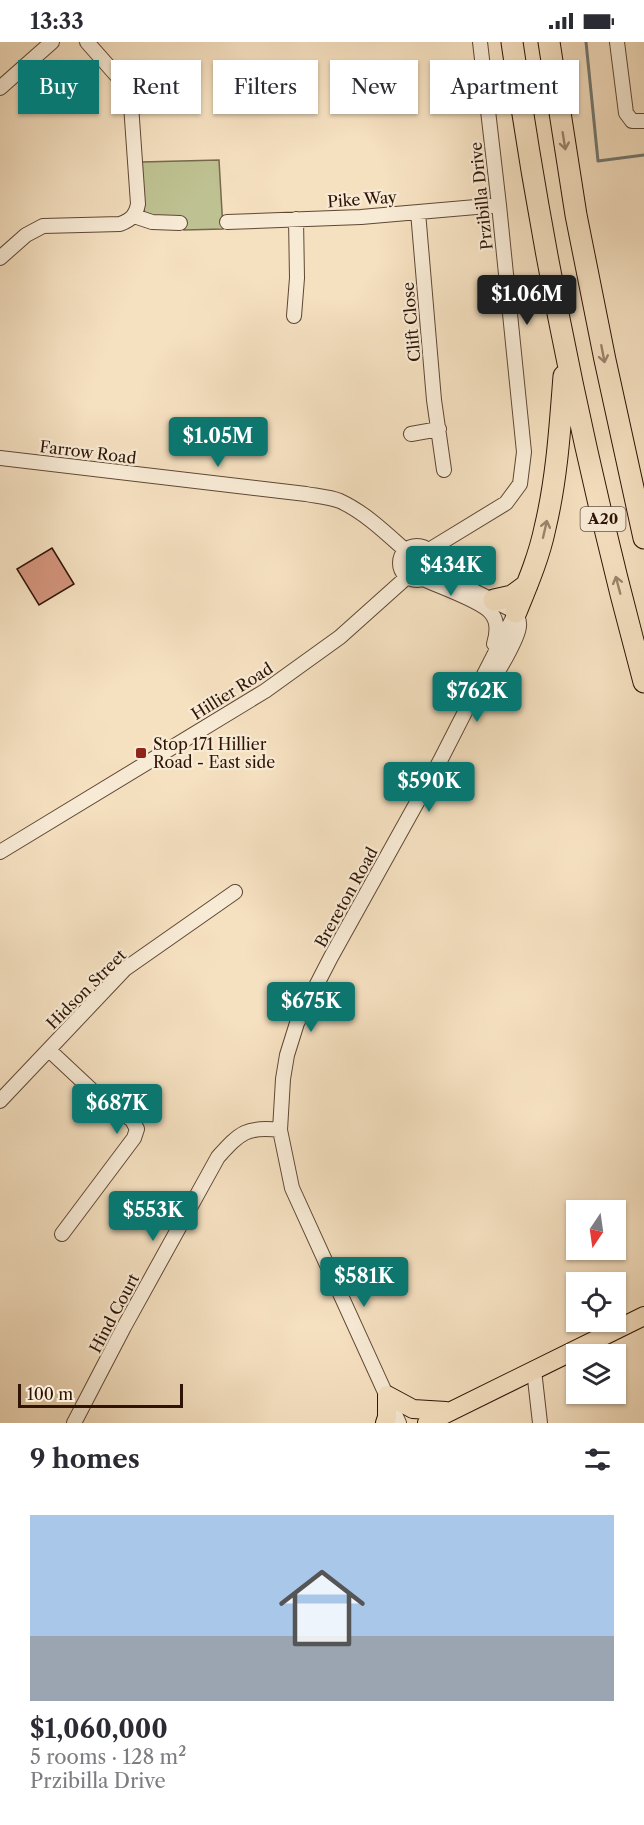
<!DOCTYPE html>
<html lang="en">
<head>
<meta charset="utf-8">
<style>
	body { margin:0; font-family:"Libre Caslon Text",serif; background:#f2f2f3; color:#2b2b33; height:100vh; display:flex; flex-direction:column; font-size:22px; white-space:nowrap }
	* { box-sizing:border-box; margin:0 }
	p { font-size:20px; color:#7c7c81 }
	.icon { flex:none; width:33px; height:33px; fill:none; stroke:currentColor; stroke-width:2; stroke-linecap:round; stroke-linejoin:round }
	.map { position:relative; height:1381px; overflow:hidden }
	.details { display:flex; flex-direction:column; background:#fff; flex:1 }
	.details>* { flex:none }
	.hud { position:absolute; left:18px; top:18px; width:609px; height:54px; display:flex; gap:12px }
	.needle { width:39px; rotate:193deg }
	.buttons { position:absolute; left:566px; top:1158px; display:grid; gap:12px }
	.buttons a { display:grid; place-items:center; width:60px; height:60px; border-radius:0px; background:#fff; box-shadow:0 2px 4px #0004; font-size:30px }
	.scale { position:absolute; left:18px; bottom:15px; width:165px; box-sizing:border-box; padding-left:6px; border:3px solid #2f1406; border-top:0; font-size:16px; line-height:21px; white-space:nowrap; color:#2f1406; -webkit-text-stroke:4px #f8ebd6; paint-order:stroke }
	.price { position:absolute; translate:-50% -51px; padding:0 14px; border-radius:6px; background:#0f766e; color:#fff; font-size:20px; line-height:39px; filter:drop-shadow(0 2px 3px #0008) }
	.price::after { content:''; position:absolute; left:50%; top:36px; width:18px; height:14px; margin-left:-9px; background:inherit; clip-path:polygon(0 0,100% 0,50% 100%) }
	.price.current { background:#222; color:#fff }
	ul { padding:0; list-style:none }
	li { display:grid; align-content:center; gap:12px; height:318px; padding:0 30px }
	li span { display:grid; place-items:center; height:186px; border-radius:0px; color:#555 }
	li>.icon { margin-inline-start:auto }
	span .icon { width:108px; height:108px; fill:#fffc; stroke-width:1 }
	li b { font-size:26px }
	h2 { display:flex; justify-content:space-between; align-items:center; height:72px; padding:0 30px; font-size:26px }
	.tag { padding:0 21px; border-radius:0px; background:#fff; box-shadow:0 2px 4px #0004; font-size:21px; line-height:54px }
	.tag.current { background:#0f766e; color:#fff }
	.status { display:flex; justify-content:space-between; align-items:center; height:42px; padding:0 30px; background:#fff; direction:ltr }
	.status svg { height:16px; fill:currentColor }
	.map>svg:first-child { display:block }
	.green { fill:#bec191; stroke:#766a4c; stroke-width:1.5 }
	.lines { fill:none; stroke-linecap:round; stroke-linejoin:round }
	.stream { stroke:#727872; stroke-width:3 }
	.building { fill:#d3937c; stroke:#2f1406; stroke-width:1.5 }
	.minor-casing { stroke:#604734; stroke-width:16 }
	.major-casing { stroke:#2f1406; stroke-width:20 }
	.highway-casing { stroke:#2f1406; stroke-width:23 }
	.minor { stroke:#f8ebd6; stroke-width:14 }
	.major { stroke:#f5e0c0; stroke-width:18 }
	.highway { stroke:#f5e0c0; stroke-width:21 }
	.oneway { stroke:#9c846c }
	.poi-dot { fill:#8f2418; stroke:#f8ebd6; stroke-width:2 }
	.labels { text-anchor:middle; stroke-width:4.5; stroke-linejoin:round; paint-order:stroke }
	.shield { fill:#f8ebd6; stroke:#6b5444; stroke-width:1.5 }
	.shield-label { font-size:15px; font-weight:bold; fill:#2f1406 }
	.street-label { font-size:16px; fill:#2f1406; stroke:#f8ebd6 }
	.poi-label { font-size:16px; fill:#2f1406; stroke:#f8ebd6; text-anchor:start }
</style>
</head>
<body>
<div class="status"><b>13:33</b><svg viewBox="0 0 49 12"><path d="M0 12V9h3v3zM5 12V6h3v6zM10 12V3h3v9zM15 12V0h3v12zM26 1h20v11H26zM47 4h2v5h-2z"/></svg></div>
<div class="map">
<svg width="644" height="1381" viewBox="0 0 644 1381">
	<rect width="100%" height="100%" fill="#f5e0c0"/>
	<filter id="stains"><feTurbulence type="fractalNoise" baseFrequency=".00333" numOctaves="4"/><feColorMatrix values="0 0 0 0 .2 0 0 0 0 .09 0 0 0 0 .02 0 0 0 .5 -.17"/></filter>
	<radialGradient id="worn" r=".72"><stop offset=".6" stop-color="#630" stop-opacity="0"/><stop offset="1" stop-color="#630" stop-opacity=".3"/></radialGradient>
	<!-- green -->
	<path class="green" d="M219 118 223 187 184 188 183 175H156L145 171 143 165 142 120Z"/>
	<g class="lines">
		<!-- stream -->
		<path class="stream" d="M586 0 598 119 644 113"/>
	</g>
	<!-- building -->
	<path class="building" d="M52 506 74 542 39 563 17 527Z"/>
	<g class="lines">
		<!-- minor casing -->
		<g class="minor-casing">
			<path id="minor" d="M617 0 626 71 632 79H644
				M0 46 52 0
				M418 170 434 358 444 428
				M134 174 152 180 180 181
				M227 180 361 175 499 163
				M0 216 26 193 43 184 120 182C131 178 136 173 138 162L131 63 118 35 87 0
				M294 274 297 236 296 177
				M411 392 439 387
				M0 416 306 452C317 454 330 455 340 459 364 470 385 490 405 508
				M400 521a17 17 0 1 1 34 0a17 17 0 1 1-34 0Z
				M429 508 506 461 520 442 524 410 499 163 480 0
				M434 521 440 532 516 570C517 574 520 579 519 584 519 599 486 649 477 663
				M423 537C438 544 482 559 491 571 499 580 497 592 494 602
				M0 810 265 649 340 595 407 535
				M49 1008 96 1052 132 1078 137 1087 134 1096 62 1192
				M0 1059 125 927 235 850
				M534 1328 540 1381
				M74 1381 124 1285 218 1115C240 1091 246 1084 280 1088
				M399 1381 292 1146 280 1088 283 1037 287 1013 297 981 331 915 440 719 516 570"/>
		</g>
		<!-- major casing -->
		<g class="major-casing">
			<path id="major" d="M385 1381 387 1375V1353L413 1367 446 1369
				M427 1381 644 1274"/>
		</g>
		<!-- highway casing -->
		<g class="highway-casing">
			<path id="highway" d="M512 0C543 216 587 430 644 640
				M549 0 576 173 605 318 644 496
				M494 558 512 554 527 543
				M516 570C527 543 539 515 545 486 557 436 560 385 564 334"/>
		</g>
		<!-- minor -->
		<use href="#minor" class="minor"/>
		<!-- major -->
		<use href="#major" class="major"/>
		<!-- highway -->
		<use href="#highway" class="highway"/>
	</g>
	<!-- one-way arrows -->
	<defs><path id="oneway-shaft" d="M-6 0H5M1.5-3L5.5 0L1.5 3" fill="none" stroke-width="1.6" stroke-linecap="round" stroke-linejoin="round" transform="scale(1.5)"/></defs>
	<g class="oneway">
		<use href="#oneway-shaft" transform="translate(564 99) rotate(81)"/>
		<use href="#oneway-shaft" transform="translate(603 312) rotate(79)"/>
		<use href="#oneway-shaft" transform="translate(545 487) rotate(-77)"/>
		<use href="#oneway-shaft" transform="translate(618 543) rotate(-105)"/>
	</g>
	<!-- markers -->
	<rect class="poi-dot" x="135" y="705" width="12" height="12" rx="3"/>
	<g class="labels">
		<!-- shield labels -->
		<rect class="shield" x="580.5" y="465" width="45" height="24" rx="4.5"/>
		<g class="shield-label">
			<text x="603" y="482">A20</text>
		</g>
		<!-- street labels -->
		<g class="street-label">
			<text transform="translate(481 154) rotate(-96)" y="6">Przibilla Drive</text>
			<text transform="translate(362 157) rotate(-4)" y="6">Pike Way</text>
			<text transform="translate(411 280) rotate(-95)" y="6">Clift Close</text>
			<text transform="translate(88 410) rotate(7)" y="6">Farrow Road</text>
			<text transform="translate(232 649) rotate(-32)" y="6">Hillier Road</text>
			<text transform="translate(346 855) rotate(-61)" y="6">Brereton Road</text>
			<text transform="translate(86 947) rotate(-45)" y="6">Hidson Street</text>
			<text transform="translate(114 1271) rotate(-62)" y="6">Hind Court</text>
		</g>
		<!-- poi labels -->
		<g class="poi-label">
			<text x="153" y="708">Stop 171 Hillier<tspan x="153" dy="18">Road - East side</tspan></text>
		</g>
	</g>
	<rect width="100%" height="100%" filter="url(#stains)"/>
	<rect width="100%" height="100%" fill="url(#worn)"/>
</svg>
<div class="buttons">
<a><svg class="needle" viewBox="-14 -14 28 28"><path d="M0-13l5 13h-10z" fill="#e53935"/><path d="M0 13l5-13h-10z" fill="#7c7c81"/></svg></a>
<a><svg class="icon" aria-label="locate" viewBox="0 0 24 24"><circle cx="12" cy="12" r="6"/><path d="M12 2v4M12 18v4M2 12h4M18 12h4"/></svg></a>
<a><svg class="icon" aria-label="layers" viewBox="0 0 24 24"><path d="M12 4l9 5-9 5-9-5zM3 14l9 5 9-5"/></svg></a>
</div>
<div class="scale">100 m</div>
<b class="price current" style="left:527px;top:284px">$1.06M</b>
<b class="price" style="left:218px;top:426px">$1.05M</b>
<b class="price" style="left:451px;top:555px">$434K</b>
<b class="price" style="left:477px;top:681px">$762K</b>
<b class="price" style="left:429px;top:771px">$590K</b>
<b class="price" style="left:311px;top:991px">$675K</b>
<b class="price" style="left:117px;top:1093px">$687K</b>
<b class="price" style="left:153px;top:1200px">$553K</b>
<b class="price" style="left:364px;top:1266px">$581K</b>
<div class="hud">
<a class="tag current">Buy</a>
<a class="tag">Rent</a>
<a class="tag">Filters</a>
<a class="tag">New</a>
<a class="tag">Apartment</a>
</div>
</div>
<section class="details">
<h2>9 homes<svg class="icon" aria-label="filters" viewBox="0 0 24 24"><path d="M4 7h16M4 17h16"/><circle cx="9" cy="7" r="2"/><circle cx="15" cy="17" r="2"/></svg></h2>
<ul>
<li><span style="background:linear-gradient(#a9c7e8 65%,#9aa5b1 0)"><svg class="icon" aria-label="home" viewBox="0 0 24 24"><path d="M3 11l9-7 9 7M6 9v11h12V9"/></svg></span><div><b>$1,060,000</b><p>5 rooms · 128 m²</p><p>Przibilla Drive</p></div></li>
</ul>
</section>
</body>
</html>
